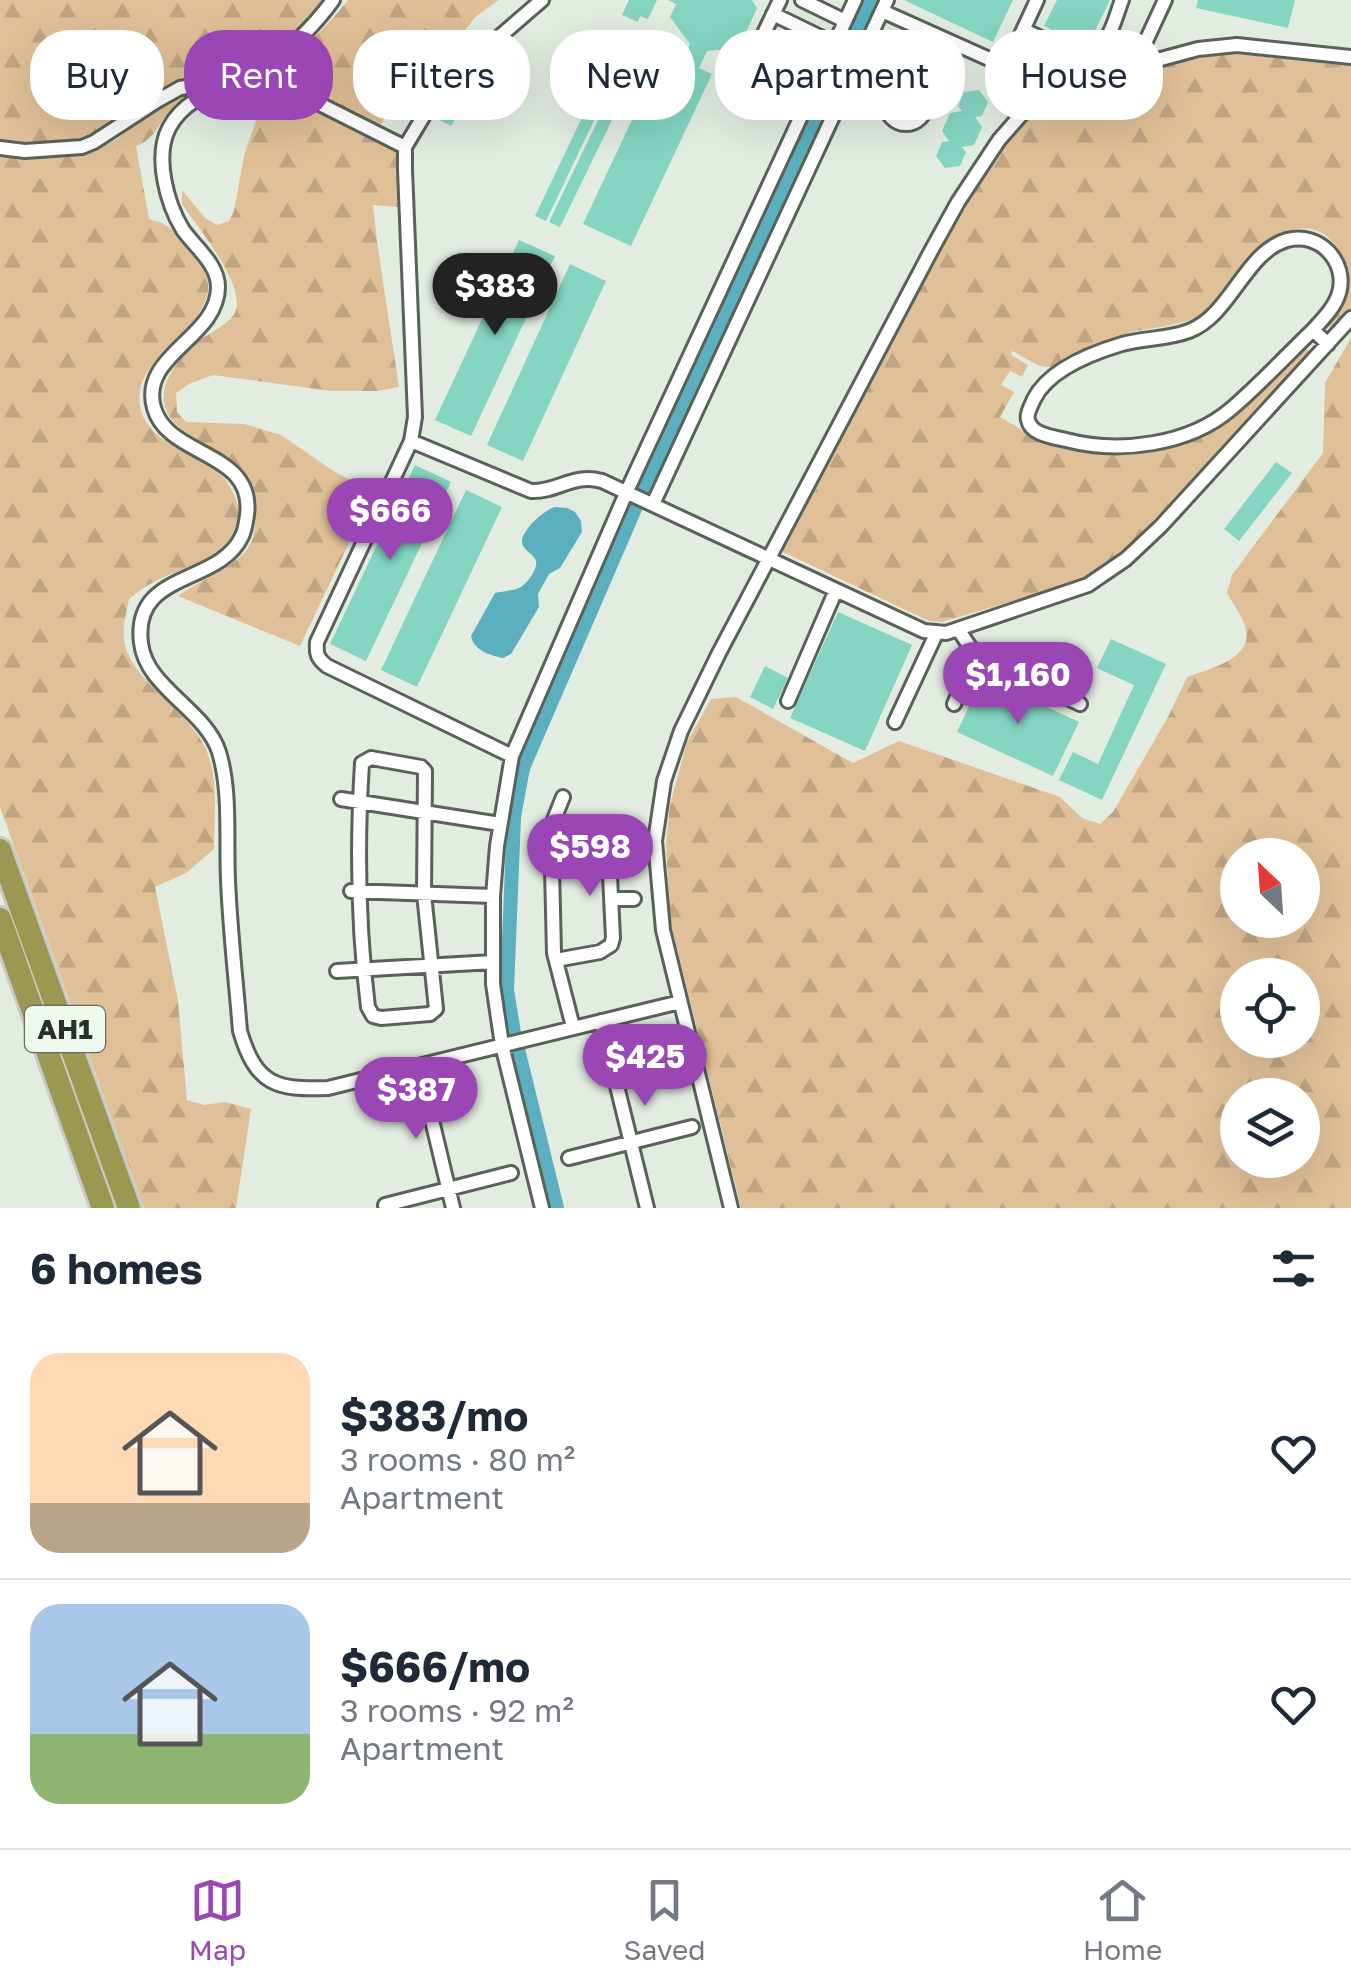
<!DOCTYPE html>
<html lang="en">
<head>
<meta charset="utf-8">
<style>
	body { margin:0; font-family:"Golos Text",sans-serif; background:#f2f2f3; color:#1f2937; height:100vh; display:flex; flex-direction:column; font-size:38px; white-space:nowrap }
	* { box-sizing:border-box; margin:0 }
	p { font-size:32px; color:#747a83 }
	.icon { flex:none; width:55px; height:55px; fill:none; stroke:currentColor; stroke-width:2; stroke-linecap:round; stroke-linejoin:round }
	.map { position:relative; height:1208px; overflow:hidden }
	.sheet { display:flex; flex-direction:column; background:#fff; flex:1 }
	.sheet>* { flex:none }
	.hud { position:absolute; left:30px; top:30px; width:1292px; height:90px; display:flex; gap:20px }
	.needle { width:65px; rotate:335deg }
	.fabs { position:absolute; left:1220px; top:838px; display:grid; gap:20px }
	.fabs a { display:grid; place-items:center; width:100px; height:100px; border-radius:50%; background:#fff; box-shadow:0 10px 40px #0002; font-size:50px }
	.price { position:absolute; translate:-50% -85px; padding:0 22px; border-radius:35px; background:#9a46b5; color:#fff; font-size:32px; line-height:65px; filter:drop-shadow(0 2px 5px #0008) }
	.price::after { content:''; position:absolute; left:50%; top:60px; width:30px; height:22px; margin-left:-15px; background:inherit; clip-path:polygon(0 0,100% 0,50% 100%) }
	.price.active { background:#222; color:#fff }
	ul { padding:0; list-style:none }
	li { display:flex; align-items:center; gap:30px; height:250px; padding:0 30px }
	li+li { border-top:2px solid #e0e1e3 }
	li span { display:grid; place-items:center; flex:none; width:280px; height:200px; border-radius:30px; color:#555 }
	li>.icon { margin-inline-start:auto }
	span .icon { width:120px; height:120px; fill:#fffc; stroke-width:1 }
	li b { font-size:42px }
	h2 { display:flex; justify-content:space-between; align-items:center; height:120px; padding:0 30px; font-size:42px }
	.chip { padding:0 35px; border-radius:40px; background:#fff; box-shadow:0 10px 40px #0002; font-size:35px; line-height:90px }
	.chip.active { background:#9a46b5; color:#fff }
	.tabs { display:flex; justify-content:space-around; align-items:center; height:140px; border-top:2px solid #e0e1e3; background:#fff; font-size:28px; color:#747a83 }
	.tabs a { display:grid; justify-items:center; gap:5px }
	.tabs .active { color:#9a46b5 }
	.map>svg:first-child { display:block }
	.forest { fill:url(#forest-firs); fill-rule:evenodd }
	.water { fill:#5bafbf }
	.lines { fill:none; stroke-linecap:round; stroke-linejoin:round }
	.canal { stroke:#5bafbf; stroke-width:14 }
	.building { fill:#84d5c2 }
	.minor-casing { stroke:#596258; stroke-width:18 }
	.motorway-casing { stroke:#c8c9c8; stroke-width:28 }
	.minor { stroke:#fff; stroke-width:12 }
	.motorway { stroke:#9a9851; stroke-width:22 }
	.labels { text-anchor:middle; stroke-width:8; stroke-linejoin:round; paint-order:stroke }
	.shield { fill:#effaee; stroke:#656b65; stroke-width:2.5 }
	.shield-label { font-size:28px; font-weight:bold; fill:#2a2e2a }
</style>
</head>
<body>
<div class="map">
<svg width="1351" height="1208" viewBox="0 0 1351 1208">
	<defs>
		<pattern id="forest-firs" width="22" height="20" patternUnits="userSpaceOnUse" patternTransform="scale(2.5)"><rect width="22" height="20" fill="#e0c098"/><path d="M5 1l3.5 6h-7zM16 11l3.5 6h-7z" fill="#c0a583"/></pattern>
	</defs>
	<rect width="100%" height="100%" fill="#e2ece1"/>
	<!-- forest -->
	<path class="forest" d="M0 0H324L307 23 270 52 242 67 175 82 97 133 71 140 29 143 0 140Z
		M348 0H499L475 17 448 54 412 65 381 125 273 74C282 64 293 57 303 48 319 33 335 17 348 0Z
		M1241 54 1351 66V309L1336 326 1329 327 1328 323C1339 304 1349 290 1345 267 1341 252 1333 238 1318 231 1308 227 1299 228 1289 231 1242 244 1234 300 1195 318 1175 327 1150 327 1128 333 1100 341 1076 353 1051 367 1037 368 1024 356 1012 351L1011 355 1028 365 1022 377 1010 371 1001 385 1014 392 1000 417 1046 444 1107 453 1142 450 1212 428 1304 346 1310 352 1129 547 1105 566 1080 581 942 622 929 621 783 552V542L963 205 1000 151 1032 113 1044 102 1065 93 1187 61 1215 55Z
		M238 85H261L278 91 393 147 399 153 398 207 373 205 377 242 399 387 378 391H331L213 375 189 384 176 393 177 412 186 422 244 424 281 435 335 472 352 481 376 486 300 646 178 596C198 581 224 572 242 555 254 544 256 528 255 513 254 497 253 483 242 470 222 445 160 435 164 394 164 382 173 369 180 360 196 336 215 335 232 317 254 294 196 225 182 204V190L205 218 217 225 229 221 234 211 244 156 262 103 242 101 232 97 231 89Z
		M184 93H197C186 99 177 104 169 112 157 125 154 140 136 146L149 219C172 225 175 232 189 250 196 260 207 271 208 283 212 324 145 353 140 391 133 442 197 451 225 479 229 484 233 493 236 499 237 504 240 510 239 514 237 556 184 566 154 582 145 586 137 593 129 599 126 614 121 630 125 645 135 684 188 710 206 749 219 780 214 817 214 849L186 873 155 887 178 1001 187 1100 204 1105 225 1102 251 1109 236 1208H144L0 807V153L65 155 95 150 117 139 154 108Z
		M1351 338V1208H741L670 920 666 843 670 805 687 742 711 699 736 697 853 763 899 741 1060 797 1082 818 1100 824 1113 812 1169 715 1187 677C1206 670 1253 659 1246 630 1244 618 1233 604 1227 593L1232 575 1323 453 1325 383ZM1238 855H1302V920H1238ZM1238 975H1302V1040H1238ZM1238 1095H1302V1160H1238Z"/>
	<!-- water -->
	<path class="water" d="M555 507 567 508 575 512 581 521 582 532 560 568 549 574 538 594 539 607 511 654 503 658C490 655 474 651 471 636L495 593C503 591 512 591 519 588 526 585 538 569 536 561 534 553 522 551 522 541 523 529 544 510 555 507Z"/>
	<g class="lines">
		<!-- canal -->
		<path class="canal" d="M557 1208 514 1033 507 990 514 817 523 768 644 488 872 0"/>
	</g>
	<!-- building -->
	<path class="building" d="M629 0H657L648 19 640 16 638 22 622 15Z
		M668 0H752L757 8 739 48 707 51 699 68 712 74 631 246 583 224 664 52 683 60 690 44 670 17 676 4Z
		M904 0H1013L993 42Z
		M1057 0H1110L1087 47 1044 26Z
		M1198 0H1295L1288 28 1196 8Z
		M621 36 632 41 546 221 535 216Z
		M635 43 647 48 560 227 549 222Z
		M979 90 988 102 982 116 975 117 982 127 974 145 962 147 966 152 960 166 945 168 936 156 942 142 949 141 942 131 950 113 962 111 958 106 964 92Z
		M446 102 460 110 451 126 436 118Z
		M519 240 555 256 471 436 435 420Z
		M570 264 606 281 523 461 487 445Z
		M1276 462 1292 473 1239 541 1224 529Z
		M415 465 451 482 366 661 330 644Z
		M466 490 502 507 417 687 381 670Z
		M838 612 912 645 865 751 790 718Z
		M1111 639 1166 664 1102 800 1059 780 1073 752 1098 764 1134 685 1097 668Z
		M765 666 788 678 773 709 750 697Z
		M983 677 1079 722 1053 776 957 732Z"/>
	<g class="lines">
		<!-- minor casing -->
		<g class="minor-casing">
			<path id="minor" d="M333 0C315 25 289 51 262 68 232 86 187 93 169 128 154 157 167 204 183 230 195 247 218 264 218 287 218 338 139 355 154 408 168 458 255 450 247 515 246 522 245 530 242 536 219 586 132 570 141 643 146 688 205 709 219 752 231 792 226 838 228 880 230 930 236 981 240 1031 256 1085 276 1090 328 1088L680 1002
				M780 0 742 79 804 109
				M802 0 845 21
				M882 11 998 63 1005 69 1028 107
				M773 14 835 44
				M1024 30C1048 40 1086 68 1106 39 1114 28 1117 12 1122 0
				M753 57 815 87
				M824 67 888 95
				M1134 67 1165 0
				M1005 69 1037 0
				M886 104a20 20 0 1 1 40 0a20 20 0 1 1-40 0Z
				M915 86 937 37
				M0 148 25 151 82 147 94 142 157 101 180 88 241 78 276 82 405 147
				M1313 330C1286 356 1260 384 1231 409 1189 445 1119 454 1066 440 1054 437 1031 435 1028 420 1026 414 1032 404 1034 399 1049 369 1092 353 1122 344 1144 338 1168 339 1189 331 1231 315 1245 252 1287 240 1319 231 1348 262 1339 293 1335 307 1323 319 1313 330L1328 344
				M411 441 531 491C558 492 573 473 602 481L924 631 946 633 1088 585 1126 559 1161 526 1351 318
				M653 504 887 0
				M958 629 970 647 982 657 1080 704
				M788 701 836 590
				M954 704 977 653
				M895 722 937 632
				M512 756 327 666C317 658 316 654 317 642L411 441 415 417 405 170V147L441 87 542 0
				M371 758 421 767 425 771 424 894 436 1009 430 1014 381 1018 373 1016 368 1007C358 927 357 844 362 763Z
				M563 797 551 827 554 953 573 1027
				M341 799 500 824
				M551 841 598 845 609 855 613 938 611 945 600 952 556 960
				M351 891 493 896
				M612 899H634
				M337 971 493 962
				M601 1021 647 1208
				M419 1066 453 1208
				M569 1158 692 1127
				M385 1205 511 1173
				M542 1208 502 1045 493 984V896L497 846 512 756 627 491 855 0
				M731 1208 663 930 655 841 664 781 681 731 719 653 931 251 958 202 999 140 1028 107 1061 86 1198 49 1237 45 1351 57"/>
		</g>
		<!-- motorway casing -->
		<g class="motorway-casing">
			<path id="motorway" d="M0 850 129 1208
				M0 919 103 1208"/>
		</g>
		<!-- minor -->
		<use href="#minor" class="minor"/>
		<!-- motorway -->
		<use href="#motorway" class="motorway"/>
	</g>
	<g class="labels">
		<!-- shield labels -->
		<rect class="shield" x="25" y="1006" width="80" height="46" rx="8"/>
		<g class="shield-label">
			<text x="65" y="1039">AH1</text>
		</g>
	</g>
</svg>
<div class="fabs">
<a><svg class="needle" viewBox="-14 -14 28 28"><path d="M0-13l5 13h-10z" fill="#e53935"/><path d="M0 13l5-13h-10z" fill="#747a83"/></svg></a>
<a><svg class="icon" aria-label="locate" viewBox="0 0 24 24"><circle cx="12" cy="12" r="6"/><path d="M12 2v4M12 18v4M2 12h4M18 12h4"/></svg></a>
<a><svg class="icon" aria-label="layers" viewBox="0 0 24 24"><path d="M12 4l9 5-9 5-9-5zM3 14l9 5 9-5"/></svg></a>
</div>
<b class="price active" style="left:495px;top:338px">$383</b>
<b class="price" style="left:390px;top:563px">$666</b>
<b class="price" style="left:1018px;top:727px">$1,160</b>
<b class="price" style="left:590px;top:899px">$598</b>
<b class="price" style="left:645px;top:1109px">$425</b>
<b class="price" style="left:416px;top:1142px">$387</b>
<div class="hud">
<a class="chip">Buy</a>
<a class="chip active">Rent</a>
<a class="chip">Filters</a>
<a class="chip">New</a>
<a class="chip">Apartment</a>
<a class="chip">House</a>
</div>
</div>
<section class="sheet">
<h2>6 homes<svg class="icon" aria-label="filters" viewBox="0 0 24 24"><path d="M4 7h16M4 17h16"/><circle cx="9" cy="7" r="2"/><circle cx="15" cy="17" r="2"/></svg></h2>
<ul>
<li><span style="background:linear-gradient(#ffd9b3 75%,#b9a48a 0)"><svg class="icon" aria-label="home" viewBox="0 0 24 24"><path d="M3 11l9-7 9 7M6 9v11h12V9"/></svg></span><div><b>$383/mo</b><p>3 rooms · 80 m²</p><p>Apartment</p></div><svg class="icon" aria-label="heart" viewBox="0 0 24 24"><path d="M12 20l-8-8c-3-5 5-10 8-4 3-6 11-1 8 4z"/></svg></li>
<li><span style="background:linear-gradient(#a9c7e8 65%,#8fb573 0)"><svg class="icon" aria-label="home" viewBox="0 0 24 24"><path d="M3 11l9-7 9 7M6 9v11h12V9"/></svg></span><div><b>$666/mo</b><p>3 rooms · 92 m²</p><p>Apartment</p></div><svg class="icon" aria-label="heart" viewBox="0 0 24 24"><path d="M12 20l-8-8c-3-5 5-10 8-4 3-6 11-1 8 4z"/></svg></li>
</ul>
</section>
<nav class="tabs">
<a class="active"><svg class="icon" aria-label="map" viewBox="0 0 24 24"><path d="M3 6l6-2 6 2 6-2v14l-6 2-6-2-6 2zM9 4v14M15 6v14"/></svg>Map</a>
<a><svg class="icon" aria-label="saved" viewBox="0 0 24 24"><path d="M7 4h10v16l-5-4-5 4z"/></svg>Saved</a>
<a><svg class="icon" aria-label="home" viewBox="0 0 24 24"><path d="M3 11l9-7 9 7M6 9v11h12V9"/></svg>Home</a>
</nav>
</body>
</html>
